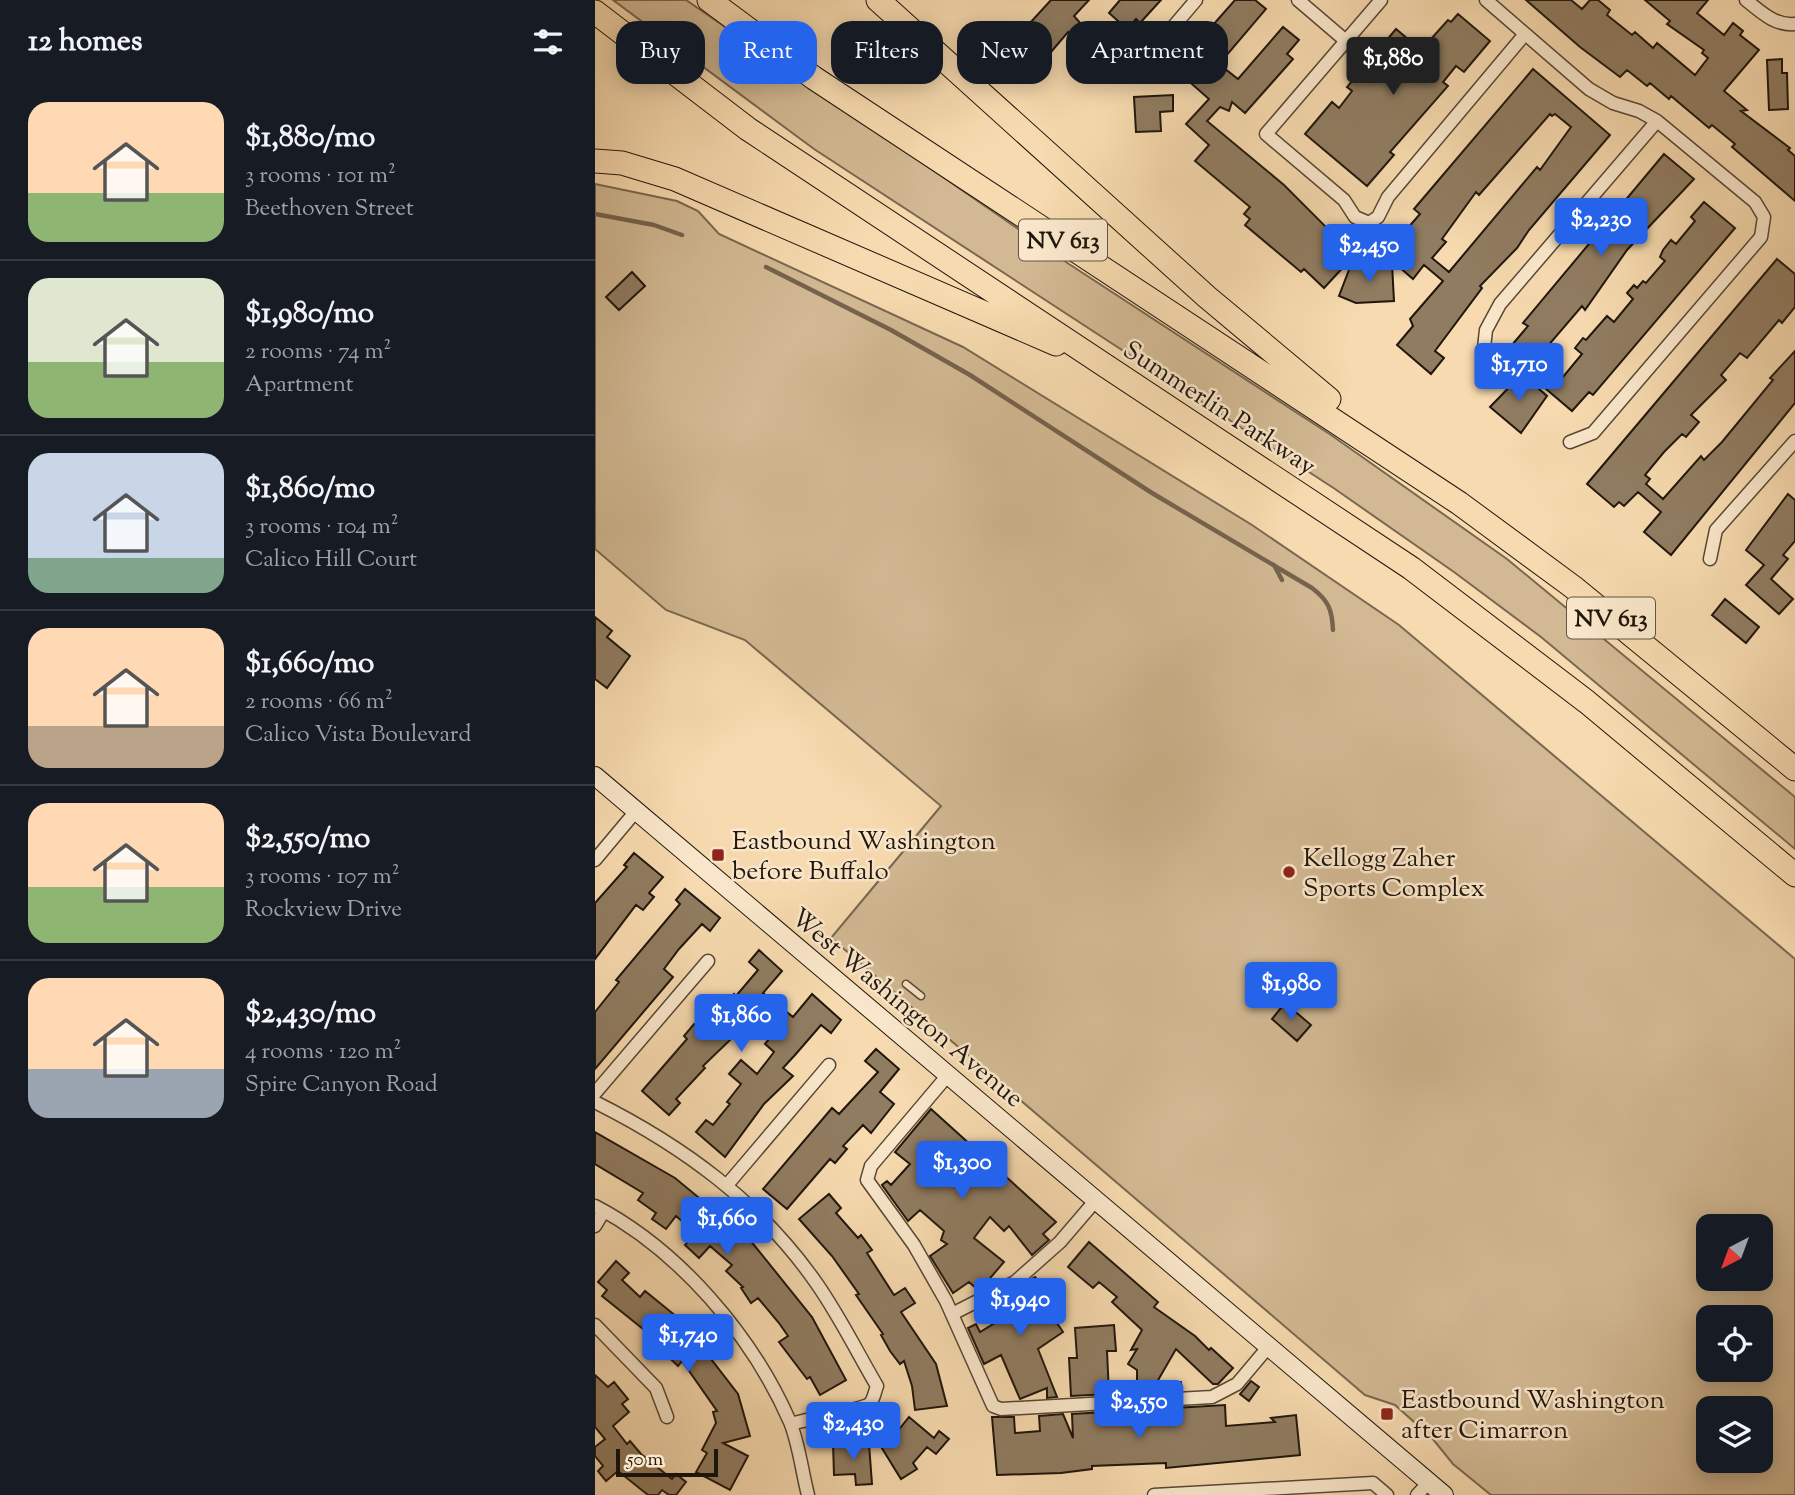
<!DOCTYPE html>
<html lang="en">
<head>
<meta charset="utf-8">
<style>
	body { margin:0; font-family:"Sorts Mill Goudy",serif; background:#20242c; color:#f1f3f6; height:100vh; display:flex; flex-direction:column; font-size:26px; white-space:nowrap }
	* { box-sizing:border-box; margin:0 }
	p { font-size:23px; color:#9ea1a6 }
	.icon { flex:none; width:38px; height:38px; fill:none; stroke:currentColor; stroke-width:2; stroke-linecap:round; stroke-linejoin:round }
	.map { position:relative; flex:1; overflow:hidden }
	.side { display:flex; flex-direction:column; background:#171b24; width:595px }
	.side>* { flex:none }
	.banner { position:absolute; left:21px; top:21px; width:665px; height:63px; display:flex; gap:14px }
	.needle { width:46px; rotate:221deg }
	.controls { position:absolute; left:1101px; top:1214px; display:grid; gap:14px }
	.controls a { display:grid; place-items:center; width:77px; height:77px; border-radius:14px; background:#171b24; box-shadow:0 4px 18px #0003; font-size:35px }
	.scale { position:absolute; left:21px; bottom:18px; width:102px; box-sizing:border-box; padding-left:7px; border:4px solid #20160c; border-top:0; font-size:19px; line-height:24px; white-space:nowrap; color:#20160c; -webkit-text-stroke:5px #fae7cb; paint-order:stroke }
	.price { position:absolute; translate:-50% -60px; padding:0 16px; border-radius:7px; background:#2563eb; color:#fff; font-size:23px; line-height:46px; filter:drop-shadow(0 2px 4px #0008) }
	.price::after { content:''; position:absolute; left:50%; top:42px; width:21px; height:16px; margin-left:-10px; background:inherit; clip-path:polygon(0 0,100% 0,50% 100%) }
	.price.current { background:#222; color:#fff }
	ul { padding:0; list-style:none }
	li { display:flex; align-items:center; gap:21px; height:175px; padding:0 28px }
	li+li { border-top:2px solid #363941 }
	li span { display:grid; place-items:center; flex:none; width:196px; height:140px; border-radius:21px; color:#555 }
	li>.icon { margin-inline-start:auto }
	span .icon { width:84px; height:84px; fill:#fffc; stroke-width:1 }
	li b { font-size:30px }
	h2 { display:flex; justify-content:space-between; align-items:center; height:84px; padding:0 28px; font-size:30px }
	.chip { padding:0 24px; border-radius:21px; background:#171b24; box-shadow:0 4px 18px #0003; font-size:24px; line-height:63px }
	.chip.current { background:#2563eb; color:#fff }
	main { display:flex; flex:1; min-height:0 }
	.map>svg:first-child { display:block }
	.green { fill:#d2b993; stroke:#796850; stroke-width:2; fill-rule:evenodd }
	.lines { fill:none; stroke-linecap:round; stroke-linejoin:round }
	.stream { stroke:#75634d; stroke-width:4.5 }
	.building { fill:#907c61; stroke:#20160c; stroke-width:2; fill-rule:evenodd }
	.lane-casing { stroke:#564735; stroke-width:9 }
	.street-casing { stroke:#564735; stroke-width:15 }
	.secondary-casing { stroke:#20160c; stroke-width:20 }
	.highway-casing { stroke:#20160c; stroke-width:25 }
	.lane { stroke:#fae7cb; stroke-width:6 }
	.street { stroke:#fae7cb; stroke-width:12 }
	.secondary { stroke:#fae7cb; stroke-width:18 }
	.highway { stroke:#f7daaf; stroke-width:23 }
	.poi-dot { fill:#8f2418; stroke:#fae7cb; stroke-width:2.5 }
	.labels { text-anchor:middle; stroke-width:5; stroke-linejoin:round; paint-order:stroke }
	.shield { fill:#fae7cb; stroke:#615545; stroke-width:2 }
	.shield-label { font-size:24px; font-weight:bold; fill:#20160c }
	.street-label { font-size:26px; fill:#20160c; stroke:#fae7cb }
	.poi-label { font-size:26px; fill:#20160c; stroke:#fae7cb; text-anchor:start }
</style>
</head>
<body>
<main>
<section class="side">
<h2>12 homes<svg class="icon" aria-label="filters" viewBox="0 0 24 24"><path d="M4 7h16M4 17h16"/><circle cx="9" cy="7" r="2"/><circle cx="15" cy="17" r="2"/></svg></h2>
<ul>
<li><span style="background:linear-gradient(#ffd9b3 65%,#8fb573 0)"><svg class="icon" aria-label="home" viewBox="0 0 24 24"><path d="M3 11l9-7 9 7M6 9v11h12V9"/></svg></span><div><b>$1,880/mo</b><p>3 rooms · 101 m²</p><p>Beethoven Street</p></div></li>
<li><span style="background:linear-gradient(#dfe7d0 60%,#8fb573 0)"><svg class="icon" aria-label="home" viewBox="0 0 24 24"><path d="M3 11l9-7 9 7M6 9v11h12V9"/></svg></span><div><b>$1,980/mo</b><p>2 rooms · 74 m²</p><p>Apartment</p></div></li>
<li><span style="background:linear-gradient(#c9d6e8 75%,#7fa58c 0)"><svg class="icon" aria-label="home" viewBox="0 0 24 24"><path d="M3 11l9-7 9 7M6 9v11h12V9"/></svg></span><div><b>$1,860/mo</b><p>3 rooms · 104 m²</p><p>Calico Hill Court</p></div></li>
<li><span style="background:linear-gradient(#ffd9b3 70%,#b9a48a 0)"><svg class="icon" aria-label="home" viewBox="0 0 24 24"><path d="M3 11l9-7 9 7M6 9v11h12V9"/></svg></span><div><b>$1,660/mo</b><p>2 rooms · 66 m²</p><p>Calico Vista Boulevard</p></div></li>
<li><span style="background:linear-gradient(#ffd9b3 60%,#8fb573 0)"><svg class="icon" aria-label="home" viewBox="0 0 24 24"><path d="M3 11l9-7 9 7M6 9v11h12V9"/></svg></span><div><b>$2,550/mo</b><p>3 rooms · 107 m²</p><p>Rockview Drive</p></div></li>
<li><span style="background:linear-gradient(#ffd9b3 65%,#9aa5b1 0)"><svg class="icon" aria-label="home" viewBox="0 0 24 24"><path d="M3 11l9-7 9 7M6 9v11h12V9"/></svg></span><div><b>$2,430/mo</b><p>4 rooms · 120 m²</p><p>Spire Canyon Road</p></div></li>
</ul>
</section>
<div class="map">
<svg width="1200" height="1495" viewBox="0 0 1200 1495">
	<rect width="100%" height="100%" fill="#f7daaf"/>
	<filter id="stains"><feTurbulence type="fractalNoise" baseFrequency=".00286" numOctaves="4"/><feColorMatrix values="0 0 0 0 .2 0 0 0 0 .09 0 0 0 0 .02 0 0 0 .5 -.17"/></filter>
	<radialGradient id="worn" r=".72"><stop offset=".6" stop-color="#630" stop-opacity="0"/><stop offset="1" stop-color="#630" stop-opacity=".3"/></radialGradient>
	<!-- green -->
	<path class="green" d="M18 0H91L474 264 736 435 912 559 1200 797V849L946 637 859 572 740 489 219 149Z
		M0 184 82 201 103 211 124 234 368 347 657 525 804 625 1200 959V1495H896L858 1464 837 1438 800 1405 770 1395 236 938 346 806 150 640 71 610 0 549ZM1113 1227H1166V1279H1113ZM1113 1318H1166V1370H1113ZM1113 1409H1166V1461H1113Z"/>
	<g class="lines">
		<!-- stream -->
		<path class="stream" d="M0 214 59 225 87 235
			M171 267 296 330 375 375 557 493 717 588C734 601 737 610 738 630
			M679 565 687 580"/>
	</g>
	<!-- building -->
	<path class="building" d="M456 0H494L479 16 487 25 478 37 473 32 456 52 432 32 437 27 434 24Z
		M525 0H566L545 23 541 19 532 29 514 13Z
		M640 0H660L671 9 624 64 643 79 688 27 704 40 692 54 698 59 650 113 637 102 634 111 625 107 612 121 689 185 733 229 729 234 734 238 729 243 753 262 729 288 709 269 706 272 650 225 655 219 649 214 655 207 600 161 614 145 591 124 614 99 589 77 596 64 591 60 597 53 595 51Z
		M931 0H976L987 9 995 0H1003L1015 10 1012 15 1037 35 1040 32 1058 48 1062 43 1100 75 1113 58 1107 53 1109 50 1072 24 1075 21 1050 0H1113L1102 13 1129 35 1138 23 1148 31 1145 35 1164 50 1129 91 1152 110 1146 111 1195 148 1193 150 1200 156V201L1137 147 1140 144 1117 125 1114 128 1076 96 1074 99 1055 83 1052 86 1032 70 1025 77 985 47Z
		M863 14 895 41 869 72 861 66 848 82 853 86 795 152 799 155 772 186 710 134 737 102 744 108 757 91 752 87 801 29 826 50 853 20 856 22Z
		M1187 59V73H1192L1193 109 1174 110 1172 60Z
		M938 69 1015 135 934 230 922 248 885 286 887 288 840 351 849 358 836 374 802 345 818 326 815 319 848 281 829 265 818 279 796 260 818 234 812 229 825 214 819 209ZM955 114 957 116 960 114 976 127 945 170 942 167 854 272 837 258 851 242 847 239 881 192 884 195Z
		M578 95V111L565 112 566 131 541 132 539 97Z
		M1069 154 1099 179 1032 250 990 310 987 306 951 348 955 351 942 367 917 345 933 326 928 323Z
		M1109 202 1140 228 998 395 994 392 977 411 951 389 965 373 968 377 987 354 980 348 988 338 991 340 1012 316 1019 322 1038 299 1032 293 1039 285 1042 288 1048 281 1051 283 1070 261 1065 257 1068 250 1076 240 1081 244 1100 221 1096 217Z
		M1182 259 1200 274V307L1187 323 1184 320 1152 358 1145 353 1126 375 1131 380 1096 415 1104 422 1091 437 1087 434 1069 452 1050 475 1055 479 1051 484 1068 499 1106 456 1109 460 1127 442 1178 380 1175 378 1200 351V403L1076 555 1049 532 1066 512 1043 492 1029 506 1024 502 1019 507 992 484Z
		M757 262 767 266 797 264 799 301 761 303 744 296Z
		M37 272 50 286 24 310 11 297Z
		M927 374 952 396 926 433 895 407Z
		M1193 494 1200 500V541L1188 555 1193 559 1176 579 1198 599 1184 614 1151 585 1169 565 1151 550Z
		M1130 599 1164 627 1151 643 1117 615Z
		M0 617 17 631 12 637 35 656 12 688 0 679Z
		M39 853 68 877 54 893 59 897 48 910 41 905 0 959V903L32 867 29 865Z
		M90 889 125 918 115 931 107 924 84 949 69 969 78 977 0 1069V1012L24 982 21 980 85 904 81 900Z
		M164 950 187 971 168 993 198 1017 217 994 246 1020 236 1033 226 1025 200 1055 188 1068 198 1076 169 1104 130 1157 101 1132 111 1120 118 1125 135 1104 132 1102 146 1084 134 1074 146 1060 162 1074 179 1052 170 1044 184 1027 165 1011 108 1066 110 1068 81 1099 85 1103 74 1115 47 1091 92 1039 89 1036 99 1024 102 1026 115 1011 120 1015 139 994 141 996 163 970 154 962Z
		M690 1003 716 1025 702 1041 677 1019Z
		M281 1049 304 1069 285 1092 299 1104 276 1133 268 1125 248 1146 252 1149 240 1163 235 1159 192 1209 168 1189 237 1108 244 1114 283 1072 270 1061Z
		M336 1109 461 1222 448 1234 454 1240 437 1255 414 1226 409 1231 395 1217 379 1238 409 1262 384 1291 374 1282 358 1293 335 1256 352 1244 346 1240 349 1231 325 1210 313 1221 287 1185 292 1181 296 1185 315 1164 300 1152Z
		M0 1132 80 1178 155 1240 217 1317 251 1380 225 1395 215 1377 212 1379 184 1342 193 1336 184 1323 163 1298 156 1303 146 1288 148 1287 131 1271 137 1265 115 1246 104 1258 90 1245 101 1233 81 1216 71 1229 57 1219 61 1213 43 1200 48 1193 0 1164Z
		M234 1194 246 1208 241 1213 263 1238 266 1235 277 1250 272 1253 299 1295 310 1288 320 1303 306 1312 341 1364 352 1406 320 1410 317 1386 309 1361 305 1364 295 1351 286 1335 288 1334 261 1295 264 1294 237 1256 204 1219Z
		M494 1242 563 1302 559 1307 600 1336 614 1350 616 1348 638 1368 623 1384H618L581 1349 562 1382H586V1390L542 1393V1370L533 1364 542 1349 536 1350 547 1330 517 1302 522 1297 504 1282 498 1288 473 1267Z
		M21 1261 34 1273 27 1280 45 1297 50 1291 98 1330 93 1335 109 1350 143 1394 155 1436 128 1443 153 1456 135 1490 101 1472 112 1453 107 1450 121 1423 118 1412 122 1411 87 1361 83 1366 60 1344 63 1341 7 1296 12 1290 3 1282Z
		M440 1277 447 1285 440 1291 468 1332 443 1349 462 1397 452 1398V1388L425 1399 406 1355 389 1364 373 1328 381 1324 385 1332 403 1321 395 1305Z
		M519 1325 521 1351H512L514 1394 476 1396 474 1358H482L480 1328Z
		M0 1375 13 1387 19 1382 33 1399 27 1404 34 1412 18 1426 32 1444 35 1441 46 1454 77 1479 81 1474 91 1482 81 1495H74L67 1490 63 1495H53L23 1471 11 1481 3 1471 8 1466 0 1456V1447L10 1439 0 1427Z
		M656 1381 664 1387 654 1401 645 1394Z
		M630 1405 631 1426 680 1422 676 1418 701 1415 705 1455 571 1468V1463L497 1466V1469L466 1473 402 1475 397 1417H419L420 1433 445 1431 444 1416 468 1414 478 1438 477 1414Z
		M314 1417 339 1438 344 1431 354 1439 341 1454 332 1447 318 1463 322 1469 306 1479 285 1445 298 1437Z
		M238 1443 274 1444 277 1484 261 1485 260 1474 239 1475Z"/>
	<g class="lines">
		<!-- lane casing -->
		<g class="lane-casing">
			<path id="lane" d="M311 984 326 996"/>
		</g>
		<!-- street casing -->
		<g class="street-casing">
			<path id="street" d="M703 0 751 41
				M786 0 671 134 749 200 760 217 774 223 783 217 793 197 930 34
				M891 0 994 89 1018 103 1044 111 1062 121 1160 202 1169 217 1166 237 998 433 975 442
				M1151 0C1166 12 1180 26 1200 24
				M550 60 601 0
				M888 357 891 330 905 304 1062 121
				M1115 559 1121 530 1200 441
				M0 860 41 811
				M353 1075 276 1166 272 1180 319 1245 351 1301 398 1406 406 1409 617 1397 642 1384 674 1346
				M0 1093 113 961
				M0 1102C88 1146 165 1202 222 1284 245 1317 262 1352 282 1386 280 1391 279 1398 276 1402 272 1409 211 1419 196 1424
				M132 1185 234 1065
				M0 1206C84 1250 157 1335 195 1422 204 1444 207 1472 213 1495
				M0 1226 9 1211
				M357 1314 420 1282 465 1242 501 1200
				M0 1325 61 1388 72 1417
				M559 1495 778 1483 792 1495
				M822 1495 834 1482"/>
		</g>
		<!-- secondary casing -->
		<g class="secondary-casing">
			<path id="secondary" d="M0 776 849 1495"/>
		</g>
		<!-- highway casing -->
		<g class="highway-casing">
			<path id="highway" d="M114 0 219 78 864 503 978 587 1200 769
				M283 0 612 297 734 399
				M0 12 153 129 816 568 992 702 1200 875
				M0 161 27 163 80 179 461 344"/>
		</g>
		<!-- lane -->
		<use href="#lane" class="lane"/>
		<!-- street -->
		<use href="#street" class="street"/>
		<!-- secondary -->
		<use href="#secondary" class="secondary"/>
		<!-- highway -->
		<use href="#highway" class="highway"/>
	</g>
	<!-- markers -->
	<g class="poi-dot">
		<rect x="116" y="848" width="14" height="14" rx="3.5"/>
		<circle cx="694" cy="872" r="7"/>
		<rect x="785" y="1407" width="14" height="14" rx="3.5"/>
	</g>
	<g class="labels">
		<!-- shield labels -->
		<g class="shield">
			<rect x="424" y="219.5" width="88" height="41" rx="5"/>
			<rect x="972" y="597.5" width="88" height="41" rx="5"/>
		</g>
		<g class="shield-label">
			<text x="468" y="248">NV 613</text>
			<text x="1016" y="626">NV 613</text>
		</g>
		<!-- street labels -->
		<g class="street-label">
			<text transform="translate(625 407) rotate(33)" y="9">Summerlin Parkway</text>
			<text transform="translate(313 1007) rotate(40)" y="9">West Washington Avenue</text>
		</g>
		<!-- poi labels -->
		<g class="poi-label">
			<text x="137" y="849">Eastbound Washington<tspan x="137" dy="30">before Buffalo</tspan></text>
			<text x="708" y="866">Kellogg Zaher<tspan x="708" dy="30">Sports Complex</tspan></text>
			<text x="806" y="1408">Eastbound Washington<tspan x="806" dy="30">after Cimarron</tspan></text>
		</g>
	</g>
	<rect width="100%" height="100%" filter="url(#stains)"/>
	<rect width="100%" height="100%" fill="url(#worn)"/>
</svg>
<div class="controls">
<a><svg class="needle" viewBox="-14 -14 28 28"><path d="M0-13l5 13h-10z" fill="#e53935"/><path d="M0 13l5-13h-10z" fill="#9ea1a6"/></svg></a>
<a><svg class="icon" aria-label="locate" viewBox="0 0 24 24"><circle cx="12" cy="12" r="6"/><path d="M12 2v4M12 18v4M2 12h4M18 12h4"/></svg></a>
<a><svg class="icon" aria-label="layers" viewBox="0 0 24 24"><path d="M12 4l9 5-9 5-9-5zM3 14l9 5 9-5"/></svg></a>
</div>
<div class="scale">50 m</div>
<b class="price current" style="left:798px;top:97px">$1,880</b>
<b class="price" style="left:1006px;top:258px">$2,230</b>
<b class="price" style="left:774px;top:284px">$2,450</b>
<b class="price" style="left:924px;top:403px">$1,710</b>
<b class="price" style="left:696px;top:1022px">$1,980</b>
<b class="price" style="left:146px;top:1054px">$1,860</b>
<b class="price" style="left:367px;top:1201px">$1,300</b>
<b class="price" style="left:132px;top:1257px">$1,660</b>
<b class="price" style="left:425px;top:1338px">$1,940</b>
<b class="price" style="left:93px;top:1374px">$1,740</b>
<b class="price" style="left:544px;top:1440px">$2,550</b>
<b class="price" style="left:258px;top:1462px">$2,430</b>
<div class="banner">
<a class="chip">Buy</a>
<a class="chip current">Rent</a>
<a class="chip">Filters</a>
<a class="chip">New</a>
<a class="chip">Apartment</a>
</div>
</div>
</main>
</body>
</html>
